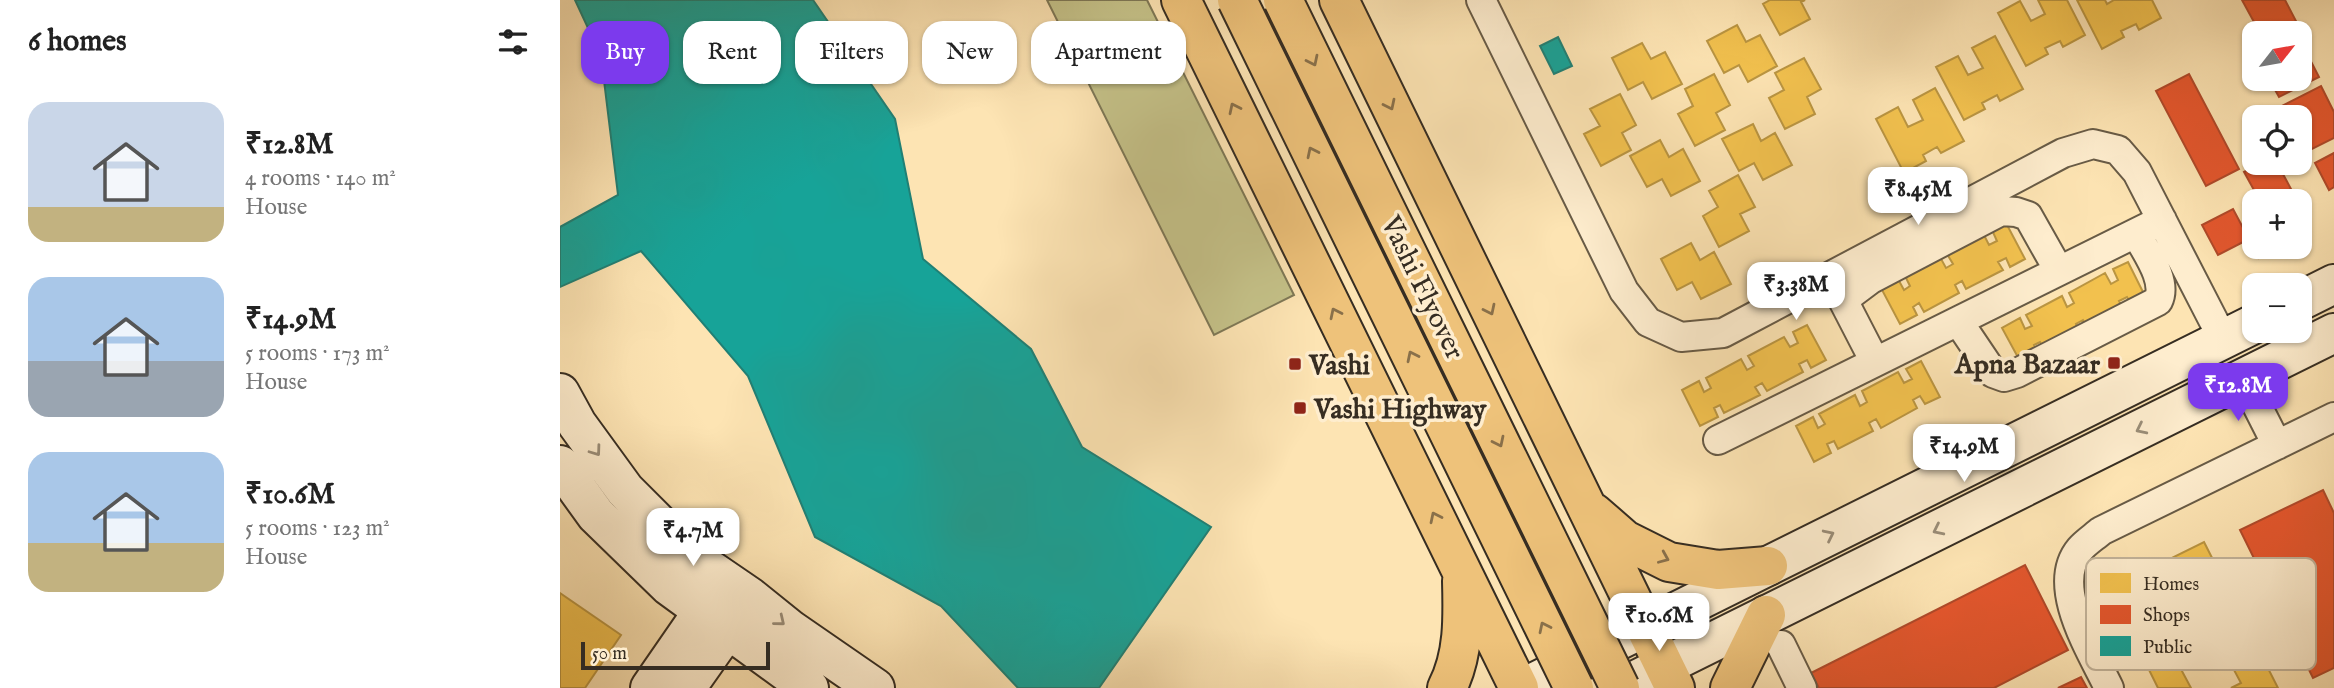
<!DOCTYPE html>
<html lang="en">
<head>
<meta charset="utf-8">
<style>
	body { margin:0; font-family:"IM FELL English",serif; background:#f6f6f6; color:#222; height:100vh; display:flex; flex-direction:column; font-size:26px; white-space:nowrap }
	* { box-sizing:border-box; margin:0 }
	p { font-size:23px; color:#767676 }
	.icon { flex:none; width:38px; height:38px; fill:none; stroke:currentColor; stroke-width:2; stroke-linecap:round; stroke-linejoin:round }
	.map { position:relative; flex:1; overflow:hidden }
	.side { display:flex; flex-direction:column; background:#fff; width:560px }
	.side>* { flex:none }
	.guide { position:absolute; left:21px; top:21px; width:665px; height:63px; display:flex; gap:14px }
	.needle { width:46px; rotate:59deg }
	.fabs { position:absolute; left:1682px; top:21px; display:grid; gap:14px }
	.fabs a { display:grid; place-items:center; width:70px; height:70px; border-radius:14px; background:#fff; box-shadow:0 2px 5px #0004; font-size:35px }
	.scale { position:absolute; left:21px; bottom:18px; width:189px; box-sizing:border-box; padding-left:7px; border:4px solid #362d22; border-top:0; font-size:19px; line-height:24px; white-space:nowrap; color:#362d22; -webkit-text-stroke:5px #feedce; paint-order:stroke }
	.price { position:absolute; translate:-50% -60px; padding:0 16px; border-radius:14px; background:#fff; color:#222; font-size:23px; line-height:46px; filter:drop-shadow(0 2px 4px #0008) }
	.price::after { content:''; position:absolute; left:50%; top:42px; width:21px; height:16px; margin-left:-10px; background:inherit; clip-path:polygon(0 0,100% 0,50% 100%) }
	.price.current { background:#7c3aed; color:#fff }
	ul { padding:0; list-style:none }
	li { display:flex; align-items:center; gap:21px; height:175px; padding:0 28px }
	li span { display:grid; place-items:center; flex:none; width:196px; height:140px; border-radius:21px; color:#555 }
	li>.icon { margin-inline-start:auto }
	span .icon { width:84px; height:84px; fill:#fffc; stroke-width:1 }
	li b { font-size:30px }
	h2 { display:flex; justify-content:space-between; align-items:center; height:84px; padding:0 28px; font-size:30px }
	.tag { padding:0 24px; border-radius:21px; background:#fff; box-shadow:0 2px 5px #0004; font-size:24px; line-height:63px }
	.tag.current { background:#7c3aed; color:#fff }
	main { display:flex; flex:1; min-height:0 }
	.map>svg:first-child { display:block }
	.green { fill:#c5c289; stroke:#7e7856; stroke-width:2 }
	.homes { fill:#f2c14e; stroke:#ba9541; stroke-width:2 }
	.shops { fill:#e4572e; stroke:#b04a2a; stroke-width:2 }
	.public { fill:#17a398; stroke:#208075; stroke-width:2 }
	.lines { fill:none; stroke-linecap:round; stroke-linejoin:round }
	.street-casing { stroke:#685b46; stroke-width:32 }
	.secondary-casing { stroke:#362d22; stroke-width:42 }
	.highway-casing { stroke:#362d22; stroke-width:42 }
	.street { stroke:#feedce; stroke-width:28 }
	.secondary { stroke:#feedce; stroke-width:38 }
	.highway { stroke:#eec27a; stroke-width:38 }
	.highway-bridge-casing { stroke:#362d22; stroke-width:42; stroke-linecap:butt }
	.highway-bridge { stroke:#eec27a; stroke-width:38 }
	.oneway { stroke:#89704a }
	.oneway2 { stroke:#9a8d78 }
	.poi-dot { fill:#8f2418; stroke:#feedce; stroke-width:2.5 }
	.labels { text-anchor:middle; stroke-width:7; stroke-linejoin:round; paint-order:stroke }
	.street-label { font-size:28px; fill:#362d22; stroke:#feedce }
	.poi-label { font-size:28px; font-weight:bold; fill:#362d22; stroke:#feedce; text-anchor:start }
	.key { fill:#feedce; stroke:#c2b39a; stroke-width:2 }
	.key-label { font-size:19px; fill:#362d22 }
</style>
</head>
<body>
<main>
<section class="side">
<h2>6 homes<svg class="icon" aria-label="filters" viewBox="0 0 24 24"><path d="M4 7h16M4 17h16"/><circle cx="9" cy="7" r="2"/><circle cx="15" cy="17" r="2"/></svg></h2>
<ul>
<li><span style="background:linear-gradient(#c9d6e8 75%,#c2b280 0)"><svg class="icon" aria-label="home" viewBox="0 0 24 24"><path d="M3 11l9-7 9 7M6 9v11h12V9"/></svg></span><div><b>₹12.8M</b><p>4 rooms · 140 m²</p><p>House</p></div></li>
<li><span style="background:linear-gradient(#a9c7e8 60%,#9aa5b1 0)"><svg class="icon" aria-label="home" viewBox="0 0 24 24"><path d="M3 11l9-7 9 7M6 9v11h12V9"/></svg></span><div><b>₹14.9M</b><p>5 rooms · 173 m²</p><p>House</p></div></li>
<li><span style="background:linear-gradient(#a9c7e8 65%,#c2b280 0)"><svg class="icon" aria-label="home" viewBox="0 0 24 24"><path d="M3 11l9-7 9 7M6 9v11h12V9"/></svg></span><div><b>₹10.6M</b><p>5 rooms · 123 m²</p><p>House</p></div></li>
</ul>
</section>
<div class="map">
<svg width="1774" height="688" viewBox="0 0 1774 688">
	<rect width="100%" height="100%" fill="#fde4b3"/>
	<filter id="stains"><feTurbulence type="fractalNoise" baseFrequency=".00286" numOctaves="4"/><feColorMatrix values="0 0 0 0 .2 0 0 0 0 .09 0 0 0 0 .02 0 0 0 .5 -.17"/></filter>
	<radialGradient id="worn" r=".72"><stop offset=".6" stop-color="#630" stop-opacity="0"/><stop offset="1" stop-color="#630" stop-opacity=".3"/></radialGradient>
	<!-- green -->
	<path class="green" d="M487 0H587L734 295 654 335Z"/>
	<!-- homes -->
	<path class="homes" d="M1210 0H1245L1241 2 1250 19 1220 35 1203 4Z
		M1478 0H1507L1525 35 1503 47 1500 41 1485 48 1488 54 1466 66 1438 13 1460 1 1471 21 1485 14Z
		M1517 0H1545L1547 4 1554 0H1592L1601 18 1579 30 1576 24 1561 31 1564 37 1542 49Z
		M1177 25 1186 42 1200 35 1217 66 1188 82 1179 65 1164 73 1147 41Z
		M1435 36 1463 89 1440 101 1437 95 1422 103 1425 109 1404 120 1376 67 1398 56 1408 75 1423 68 1412 48Z
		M1082 43 1091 59 1105 52 1122 84 1092 99 1083 82 1068 90 1052 58Z
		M1244 58 1261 89 1247 97 1255 114 1225 129 1209 98 1224 90 1215 73Z
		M1154 74 1170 105 1156 113 1165 130 1135 146 1118 114 1133 106 1125 89Z
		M1375 88 1404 141 1381 153 1377 147 1363 155 1366 161 1344 173 1316 119 1338 107 1348 127 1363 120 1353 100Z
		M1060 94 1076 125 1062 133 1071 150 1041 166 1024 134 1040 126 1030 109Z
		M1193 124 1201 141 1215 133 1232 165 1203 180 1194 163 1179 171 1162 139Z
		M1100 140 1109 157 1123 149 1140 181 1111 196 1102 179 1087 187 1070 156Z
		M1178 175 1195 207 1180 214 1189 231 1159 247 1143 216 1158 207 1149 191Z
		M1446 223 1465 259 1450 267 1446 258 1438 262 1443 270 1406 289 1402 281 1395 285 1399 293 1364 312 1359 303 1353 307 1357 315 1340 324 1321 288 1338 279 1344 290 1350 286 1345 276 1380 257 1386 268 1393 264 1387 254 1424 235 1429 245 1437 241 1432 230Z
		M1131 243 1140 260 1154 252 1171 284 1141 299 1132 282 1117 290 1101 259Z
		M1568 262 1586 298 1572 305 1567 297 1559 301 1564 310 1528 329 1523 320 1516 324 1520 332 1485 351 1480 342 1474 345 1478 354 1461 363 1442 328 1460 318 1465 329 1472 326 1466 315 1502 296 1507 307 1514 303 1509 293 1545 273 1551 284 1558 280 1553 269Z
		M1247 325 1266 360 1251 368 1247 360 1239 364 1243 372 1207 391 1202 383 1195 387 1200 395 1164 413 1160 405 1154 408 1158 417 1140 426 1122 390 1139 381 1144 392 1151 388 1146 378 1181 359 1187 370 1194 366 1188 356 1224 337 1230 347 1238 343 1233 332Z
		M1361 361 1380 397 1365 404 1360 396 1353 400 1357 408 1321 428 1316 419 1309 423 1313 431 1278 449 1274 441 1267 444 1271 453 1254 462 1236 426 1253 417 1258 428 1265 424 1259 414 1295 395 1300 406 1307 402 1302 391 1338 372 1344 383 1352 379 1346 369Z
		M1644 542 1718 688H1671L1681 683 1633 593 1592 615 1631 688H1598L1549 589Z
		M0 593 61 635 25 688H0Z"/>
	<!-- shops -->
	<path class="shops" d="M1682 0H1725L1737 23 1718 33H1700Z
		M1740 40 1759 77 1719 97 1709 79H1740Z
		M1629 74 1679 169 1646 186 1596 91Z
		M1761 86 1774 112V138L1744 153 1740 145V117H1725L1720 107Z
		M1774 153V187L1769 190 1755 163Z
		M1701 163H1717L1731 189 1706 201H1700L1684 172Z
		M1673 209 1689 239 1658 255 1642 225Z
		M1694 222V247H1720L1699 258 1683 227Z
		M1763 490 1774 513V668L1753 678 1680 530Z
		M1465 565 1508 650 1434 688H1259L1251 673Z
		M1521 677 1527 688H1498Z"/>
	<!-- public -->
	<path class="public" d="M15 0H253L335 119 363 259 471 349 522 447 651 527 539 688H458L381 606 255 537 188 376 81 251 0 287V227L58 195 41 56Z
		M998 37 1012 66 994 74 980 46Z"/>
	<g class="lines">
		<!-- street casing -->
		<g class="street-casing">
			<path id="street" d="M921 0 1064 291 1088 322 1121 337 1163 333 1503 153 1533 144 1558 150 1577 172 1663 339
				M1398 321 1433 373 1444 377 1457 373 1598 301C1608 281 1586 252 1576 233
				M1315 362 1283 300 1311 279 1441 211 1456 212 1468 216 1499 271
				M1683 378 1717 445
				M1158 440 1602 220
				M1221 645 1242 688
				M1549 688C1532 652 1489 586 1520 549 1525 543 1534 537 1541 531L1774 417"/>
		</g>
		<!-- secondary casing -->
		<g class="secondary-casing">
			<path id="secondary" d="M1740 301 1774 284
				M0 393 17 424 65 490 133 558 190 597 231 630 315 688
				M0 465 36 515 109 586 249 688
				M90 688 157 591
				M126 688 181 610
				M963 688 1694 324
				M1060 688 1774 333"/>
		</g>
		<!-- highway casing -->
		<g class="highway-casing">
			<path id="highway" d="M621 0 959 688
				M779 0 1115 688
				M1034 513 1065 540 1109 562 1158 570 1208 566
				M887 688C904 655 903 618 902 581
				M1170 688 1206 615"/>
		</g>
		<!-- street -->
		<use href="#street" class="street"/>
		<!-- secondary -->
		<use href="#secondary" class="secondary"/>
		<!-- highway -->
		<use href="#highway" class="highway"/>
		<!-- highway-bridge casing -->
		<g class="highway-bridge-casing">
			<path id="highway-bridge" d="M677 0 1014 688
				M723 0 1060 688"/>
		</g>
		<!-- highway-bridge -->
		<use href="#highway-bridge" class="highway-bridge"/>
	</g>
	<!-- one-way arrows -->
	<defs><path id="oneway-chevron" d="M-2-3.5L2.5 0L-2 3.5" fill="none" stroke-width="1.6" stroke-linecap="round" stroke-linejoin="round" transform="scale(1.75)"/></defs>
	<g class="oneway">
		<use href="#oneway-chevron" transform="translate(753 61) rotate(64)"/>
		<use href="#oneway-chevron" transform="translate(830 105) rotate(64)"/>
		<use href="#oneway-chevron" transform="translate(674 108) rotate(-116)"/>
		<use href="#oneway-chevron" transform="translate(752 152) rotate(-116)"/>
		<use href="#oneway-chevron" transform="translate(930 310) rotate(64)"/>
		<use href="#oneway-chevron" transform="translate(775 313) rotate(-116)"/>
		<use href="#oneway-chevron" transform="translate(852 356) rotate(-116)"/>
		<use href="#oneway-chevron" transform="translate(939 442) rotate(64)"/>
		<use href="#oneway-chevron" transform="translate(875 517) rotate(-116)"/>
		<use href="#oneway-chevron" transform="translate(1104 558) rotate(23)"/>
		<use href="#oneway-chevron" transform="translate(984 627) rotate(-116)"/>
	</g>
	<g class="oneway2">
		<use href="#oneway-chevron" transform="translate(1581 429) rotate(154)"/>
		<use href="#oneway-chevron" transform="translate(36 451) rotate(54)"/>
		<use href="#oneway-chevron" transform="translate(1378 530) rotate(154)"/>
		<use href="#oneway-chevron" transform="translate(1269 535) rotate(-26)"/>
		<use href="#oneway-chevron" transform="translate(220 621) rotate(39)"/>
	</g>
	<!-- markers -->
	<g class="poi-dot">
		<rect x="1547" y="356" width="14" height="14" rx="3.5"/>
		<rect x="728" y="357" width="14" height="14" rx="3.5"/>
		<rect x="733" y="401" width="14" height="14" rx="3.5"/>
	</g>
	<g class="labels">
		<!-- street labels -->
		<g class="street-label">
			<text transform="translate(864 287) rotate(64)" y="10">Vashi Flyover</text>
		</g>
		<!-- poi labels -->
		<g class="poi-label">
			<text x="1540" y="373" text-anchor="end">Apna Bazaar</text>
			<text x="749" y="374">Vashi</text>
			<text x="754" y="418">Vashi Highway</text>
		</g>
	</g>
	<!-- legend -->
	<rect x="1526" y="558" width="230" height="112" rx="10" class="key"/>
	<rect x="1540" y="573" width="31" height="20" fill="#f2c14e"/>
	<rect x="1540" y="605" width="31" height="19" fill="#e4572e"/>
	<rect x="1540" y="636" width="31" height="20" fill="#17a398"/>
	<g class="key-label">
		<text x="1583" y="590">Homes</text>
		<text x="1583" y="621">Shops</text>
		<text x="1583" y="653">Public</text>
	</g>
	<rect width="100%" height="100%" filter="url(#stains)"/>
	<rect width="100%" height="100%" fill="url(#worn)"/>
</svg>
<div class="fabs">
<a><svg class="needle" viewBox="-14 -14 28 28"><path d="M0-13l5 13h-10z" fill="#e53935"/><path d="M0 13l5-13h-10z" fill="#767676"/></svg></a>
<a><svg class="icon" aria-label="locate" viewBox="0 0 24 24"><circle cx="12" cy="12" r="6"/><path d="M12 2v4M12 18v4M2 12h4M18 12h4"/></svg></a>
<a>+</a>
<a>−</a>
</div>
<div class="scale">50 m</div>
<b class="price" style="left:1358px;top:227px">₹8.45M</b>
<b class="price" style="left:1236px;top:322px">₹3.38M</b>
<b class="price current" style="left:1678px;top:423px">₹12.8M</b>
<b class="price" style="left:1404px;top:484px">₹14.9M</b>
<b class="price" style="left:133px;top:568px">₹4.7M</b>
<b class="price" style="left:1099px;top:653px">₹10.6M</b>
<div class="guide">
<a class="tag current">Buy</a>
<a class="tag">Rent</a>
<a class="tag">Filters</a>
<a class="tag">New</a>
<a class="tag">Apartment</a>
</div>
</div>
</main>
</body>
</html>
